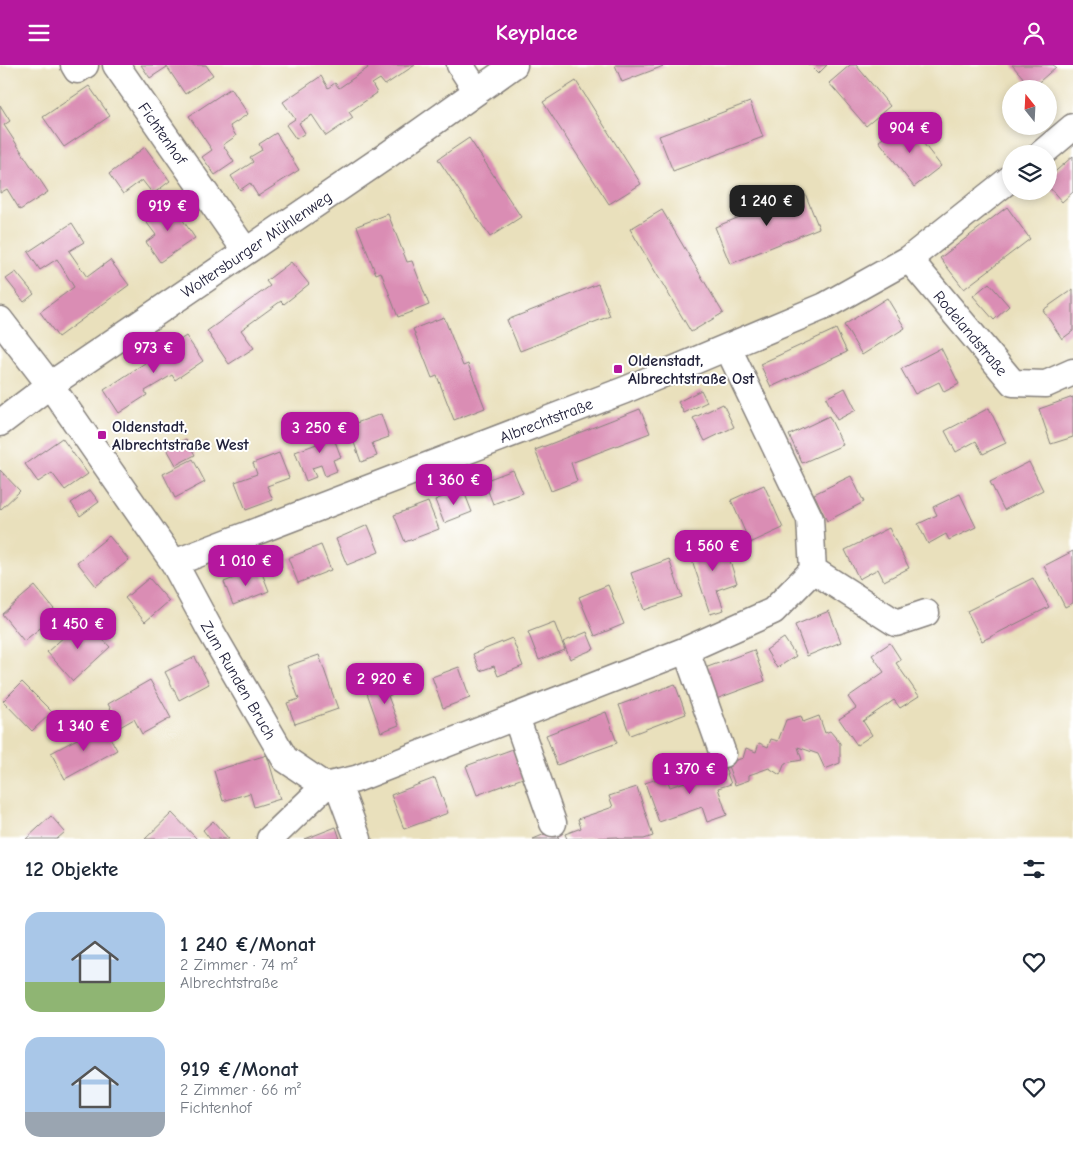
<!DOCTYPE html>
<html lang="de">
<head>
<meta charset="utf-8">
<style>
	body { margin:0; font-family:"Comic Neue",sans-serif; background:#f2f2f3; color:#1f2937; height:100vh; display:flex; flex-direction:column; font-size:19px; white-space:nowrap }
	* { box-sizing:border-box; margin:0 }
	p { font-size:16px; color:#747a83 }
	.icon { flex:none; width:28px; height:28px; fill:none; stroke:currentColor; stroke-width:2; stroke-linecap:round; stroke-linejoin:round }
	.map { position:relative; height:774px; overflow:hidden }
	.sheet { display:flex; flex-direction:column; background:#fff; flex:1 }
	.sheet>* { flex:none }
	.needle { width:32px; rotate:342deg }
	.fabs { position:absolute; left:1002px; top:15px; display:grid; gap:10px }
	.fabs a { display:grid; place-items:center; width:55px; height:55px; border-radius:50%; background:#fff; box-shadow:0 2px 8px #0003; font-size:25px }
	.price { position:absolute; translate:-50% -42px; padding:0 11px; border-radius:10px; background:#b5179e; color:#fff; font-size:16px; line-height:32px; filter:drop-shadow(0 1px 2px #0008) }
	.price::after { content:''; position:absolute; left:50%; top:30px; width:15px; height:11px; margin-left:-8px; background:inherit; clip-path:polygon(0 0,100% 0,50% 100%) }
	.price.current { background:#222; color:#fff }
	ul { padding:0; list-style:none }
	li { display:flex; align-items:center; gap:15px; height:125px; padding:0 25px }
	li span { display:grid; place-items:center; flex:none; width:140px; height:100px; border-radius:15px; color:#555 }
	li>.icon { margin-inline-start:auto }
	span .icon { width:60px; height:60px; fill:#fffc; stroke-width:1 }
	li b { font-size:21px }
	h2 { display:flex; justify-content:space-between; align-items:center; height:60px; padding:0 25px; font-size:21px }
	header { display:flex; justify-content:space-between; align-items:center; height:65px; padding:0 25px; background:#b5179e; color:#fff; font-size:22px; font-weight:700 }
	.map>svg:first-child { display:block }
	.building { fill:#da8db4 }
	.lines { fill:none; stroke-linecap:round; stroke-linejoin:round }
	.minor-casing { stroke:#86817c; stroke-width:29 }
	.minor { stroke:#fff; stroke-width:26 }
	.poi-dot { fill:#b5179e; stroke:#fff; stroke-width:2 }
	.labels { text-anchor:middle; stroke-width:4; stroke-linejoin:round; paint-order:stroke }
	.street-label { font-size:16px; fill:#22223b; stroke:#fff }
	.poi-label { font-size:16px; font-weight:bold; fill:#22223b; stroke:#fff; text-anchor:start }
</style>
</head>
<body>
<header><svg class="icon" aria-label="menu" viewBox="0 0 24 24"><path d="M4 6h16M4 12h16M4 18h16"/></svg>Keyplace<svg class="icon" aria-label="person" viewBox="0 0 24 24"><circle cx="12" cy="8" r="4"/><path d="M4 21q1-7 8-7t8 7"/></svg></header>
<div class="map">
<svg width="1073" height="774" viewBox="0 0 1073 774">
	<rect width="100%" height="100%" fill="#fff"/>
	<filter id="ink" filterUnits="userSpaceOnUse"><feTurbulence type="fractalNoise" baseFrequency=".02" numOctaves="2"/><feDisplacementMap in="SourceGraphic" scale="10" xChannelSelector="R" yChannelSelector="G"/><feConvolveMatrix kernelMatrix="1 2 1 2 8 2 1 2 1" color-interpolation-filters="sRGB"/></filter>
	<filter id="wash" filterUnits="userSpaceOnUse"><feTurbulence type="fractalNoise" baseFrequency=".0096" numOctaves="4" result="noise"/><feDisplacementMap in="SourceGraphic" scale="20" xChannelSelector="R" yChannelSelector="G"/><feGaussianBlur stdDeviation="1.12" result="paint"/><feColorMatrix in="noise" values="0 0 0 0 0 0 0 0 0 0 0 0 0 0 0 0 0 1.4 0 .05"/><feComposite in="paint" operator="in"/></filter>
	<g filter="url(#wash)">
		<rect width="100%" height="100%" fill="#e9e0bc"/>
		<g id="blocks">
			<!-- building -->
			<path class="building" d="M141 0H206L213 10 185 29 167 2 150 13Z
				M366 0H415L385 20 380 14 372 19 377 28 349 47 353 53 326 71 312 50 299 58 305 68 296 74 286 60 295 54 283 37 321 11 328 23 335 18 339 23 368 3Z
				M615 0H666L622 17Z
				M809 0H827L818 9Z
				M850 0H856L890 41 866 61 829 18Z
				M1012 0H1053L1056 2 1032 23Z
				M576 16 641 119 609 139 543 37Z
				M89 21 110 51 64 82 43 52Z
				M231 23 248 49 230 61 236 71 223 80 234 97 215 110 202 92 212 85 189 51Z
				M750 37 763 72 673 106 659 71Z
				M0 40 10 56 4 60 48 127 20 145 7 124 0 128Z
				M906 56 941 101 914 122 879 76Z
				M276 68 299 105 258 131 250 118 240 125 231 111 253 97 250 92 262 85 259 79Z
				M469 73 521 152 490 172 438 94Z
				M145 82 170 116 153 129 142 115 123 129 109 109Z
				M1073 91V127L1062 137 1049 122V112Z
				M804 126 819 163 730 199 715 162Z
				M170 136 195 173 160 197 146 177 156 170 144 154Z
				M1007 142 1030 174 964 224 940 193Z
				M662 145 723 248 691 267 630 164Z
				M388 149 407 197 412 196 429 240 398 252 381 207 376 209 357 161Z
				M72 158 84 177 69 186 87 212 110 195 129 220 58 272 40 247 74 222 57 194 40 205 28 187Z
				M291 197 309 219 284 239 281 236 241 265 254 283 229 299 207 266 270 221 266 216Z
				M16 207 34 229 24 237 6 214Z
				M989 218 1009 241 994 255 973 231Z
				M598 219 610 251 520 286 507 255Z
				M1073 224V266L1062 274 1043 245Z
				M887 233 905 263 862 290 844 260Z
				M444 252 463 301 468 299 485 343 454 355 437 311 432 313 413 264Z
				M836 264 847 287 771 322 760 299Z
				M186 271 203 296 175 315 172 310 145 326 147 330 119 348 104 325Z
				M941 283 959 319 944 327 939 317 915 329 901 304Z
				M845 323 856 345 837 355 826 333Z
				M701 325 707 337 684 348 678 337Z
				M1073 332V372L1051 379 1039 344Z
				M723 339 734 362 705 376 693 353Z
				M989 343 1006 378 983 389 976 376 956 387 945 366Z
				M640 344 650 368 571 398 577 416 551 426 535 385Z
				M381 349 389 372 372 378 377 391 361 397 348 361Z
				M829 351 843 380 802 398 789 370Z
				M328 358 341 392 333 395 337 406 325 411 321 400 312 403 316 412 306 416 295 387 322 377 316 362Z
				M62 373 88 409 65 425 52 408 38 417 25 399Z
				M186 374 195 390 176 400 167 384Z
				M279 388 289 413 267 421 273 435 246 445 235 417 257 409 253 398Z
				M193 394 205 417 175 433 163 409Z
				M1029 397 1043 425 1004 445 990 417Z
				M0 405 20 426 0 445Z
				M513 405 523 428 493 439 484 416Z
				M851 411 864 437 827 456 814 429Z
				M764 420 783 463 750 478 731 435Z
				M463 424 472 447 444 458 435 435Z
				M90 425 99 437 80 451 71 438Z
				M960 429 976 462 949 475 946 469 928 479 918 459 937 450 933 442Z
				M428 437 439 464 405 477 394 450Z
				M368 460 379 487 347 500 336 474Z
				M889 463 909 503 884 516 878 504 859 514 845 485Z
				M109 471 129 495 96 521 77 497Z
				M723 474 737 518 717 525 724 545 710 549 689 486Z
				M321 480 331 505 298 518 288 493Z
				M1073 486V538L1065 542 1044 501Z
				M669 494 682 532 644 545 631 508Z
				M260 503 269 526 233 540 224 517Z
				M149 513 169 536 145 557 125 533Z
				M1033 513 1049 542 982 576 967 546Z
				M608 520 624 559 595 571 579 532Z
				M35 521 58 549 24 576 2 549Z
				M829 546 841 577 807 591 795 560Z
				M84 554 110 582 73 616 47 587Z
				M554 557 565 585 539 595 528 567Z
				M587 567 594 584 570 594 563 577Z
				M512 573 523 601 498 611 494 601 480 606 473 589Z
				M784 573 796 591 777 603 766 585Z
				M890 578 901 595 896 598 919 631 900 643 894 635 863 656 872 670 857 680 839 654 856 643 848 632 884 607 872 590Z
				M754 585 765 616 716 634 705 603Z
				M319 590 338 644 295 659 287 638 299 634 287 601Z
				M195 592 209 619 179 635 165 607Z
				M459 602 470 633 443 643 432 612Z
				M150 615 171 653 142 669 134 654 120 662 108 639Z
				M402 615 405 625 388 631 399 660 381 667 367 628Z
				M22 617 52 647 32 666 3 636Z
				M675 619 686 649 630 670 619 640Z
				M606 647 617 678 557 700 546 670Z
				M801 651 803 657 819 651 825 668 830 666 840 678V698L825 704 818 689 798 682 802 695 785 698 780 710 769 703 749 710V715L735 720 727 698 743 693 746 683 756 687 759 678 768 682 771 674 778 676 786 655Z
				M103 660 117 685 65 714 51 688Z
				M513 684 523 713 477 730 466 701Z
				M267 690 280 734 254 742 250 728 223 736 214 706Z
				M723 698 731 719 718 723 727 750 707 757 702 742 659 757 645 718 666 711 670 722 691 715 689 710Z
				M435 713 448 748 404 764 391 730Z
				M637 722 653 771 644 774H619L618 772 567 774 565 769 581 763 578 754 613 742 609 731Z
				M172 748 197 774H145Z
				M51 751 65 767 57 774H26Z
				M213 756 229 774H210L203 765Z
				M336 762 340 774H305Z
				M555 765 559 774H533Z"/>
		</g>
	</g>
	<g filter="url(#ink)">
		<use href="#blocks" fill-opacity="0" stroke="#86817c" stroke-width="1"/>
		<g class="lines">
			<!-- minor casing -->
			<g class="minor-casing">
				<path id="minor" d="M74 0 77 5 85 0
					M116 0 245 185
					M460 0 476 25
					M1041 89 1073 62
					M909 194 1013 318 1046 319 1073 307
					M0 255 50 320 174 498 209 563 285 694 325 721 356 714 686 585 773 546 813 505 810 454 728 283
					M0 358 50 320 389 89 514 0
					M174 498 625 325 825 241 909 194 1011 113
					M813 505 896 558 926 548
					M686 585 723 689
					M516 652 553 758
					M338 720 358 774
					M270 774 325 721"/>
			</g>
			<!-- minor -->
			<use href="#minor" class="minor"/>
		</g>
	</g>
	<!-- markers -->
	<g class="poi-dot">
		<rect x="613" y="299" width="10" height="10" rx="2.5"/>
		<rect x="97" y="365" width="10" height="10" rx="2.5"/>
	</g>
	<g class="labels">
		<!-- street labels -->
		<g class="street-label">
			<text transform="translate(163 68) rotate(55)" y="6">Fichtenhof</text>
			<text transform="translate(256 179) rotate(-34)" y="6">Woltersburger Mühlenweg</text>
			<text transform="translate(971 268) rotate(50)" y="6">Rodelandstraße</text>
			<text transform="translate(546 355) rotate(-21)" y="6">Albrechtstraße</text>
			<text transform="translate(239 615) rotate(60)" y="6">Zum Runden Bruch</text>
		</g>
		<!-- poi labels -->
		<g class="poi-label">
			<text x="628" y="301">Oldenstadt,<tspan x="628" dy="18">Albrechtstraße Ost</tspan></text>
			<text x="112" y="367">Oldenstadt,<tspan x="112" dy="18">Albrechtstraße West</tspan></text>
		</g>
	</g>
</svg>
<div class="fabs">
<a><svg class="needle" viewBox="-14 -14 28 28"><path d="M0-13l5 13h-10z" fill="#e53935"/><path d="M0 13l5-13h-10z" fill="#747a83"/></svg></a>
<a><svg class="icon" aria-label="layers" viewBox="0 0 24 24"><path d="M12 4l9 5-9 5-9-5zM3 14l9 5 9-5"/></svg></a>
</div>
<b class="price" style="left:910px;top:89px">904 €</b>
<b class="price current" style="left:767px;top:162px">1 240 €</b>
<b class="price" style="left:168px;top:167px">919 €</b>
<b class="price" style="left:154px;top:309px">973 €</b>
<b class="price" style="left:320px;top:389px">3 250 €</b>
<b class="price" style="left:454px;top:441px">1 360 €</b>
<b class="price" style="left:713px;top:507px">1 560 €</b>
<b class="price" style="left:246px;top:522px">1 010 €</b>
<b class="price" style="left:78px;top:585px">1 450 €</b>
<b class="price" style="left:385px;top:640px">2 920 €</b>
<b class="price" style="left:84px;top:687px">1 340 €</b>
<b class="price" style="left:690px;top:730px">1 370 €</b>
</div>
<section class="sheet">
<h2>12 Objekte<svg class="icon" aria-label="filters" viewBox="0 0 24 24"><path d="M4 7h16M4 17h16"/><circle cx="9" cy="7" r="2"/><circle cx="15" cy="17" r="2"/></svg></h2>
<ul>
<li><span style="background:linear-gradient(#a9c7e8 70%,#8fb573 0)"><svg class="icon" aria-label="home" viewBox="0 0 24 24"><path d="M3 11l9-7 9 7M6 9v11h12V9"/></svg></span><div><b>1 240 €/Monat</b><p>2 Zimmer · 74 m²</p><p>Albrechtstraße</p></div><svg class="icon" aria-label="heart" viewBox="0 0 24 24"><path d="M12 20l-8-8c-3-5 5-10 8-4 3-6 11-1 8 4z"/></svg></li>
<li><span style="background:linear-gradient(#a9c7e8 75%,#9aa5b1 0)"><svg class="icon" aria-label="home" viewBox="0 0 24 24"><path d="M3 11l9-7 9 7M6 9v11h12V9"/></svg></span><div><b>919 €/Monat</b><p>2 Zimmer · 66 m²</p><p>Fichtenhof</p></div><svg class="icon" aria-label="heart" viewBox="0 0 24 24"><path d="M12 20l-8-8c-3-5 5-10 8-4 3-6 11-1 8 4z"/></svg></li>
</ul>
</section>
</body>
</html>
